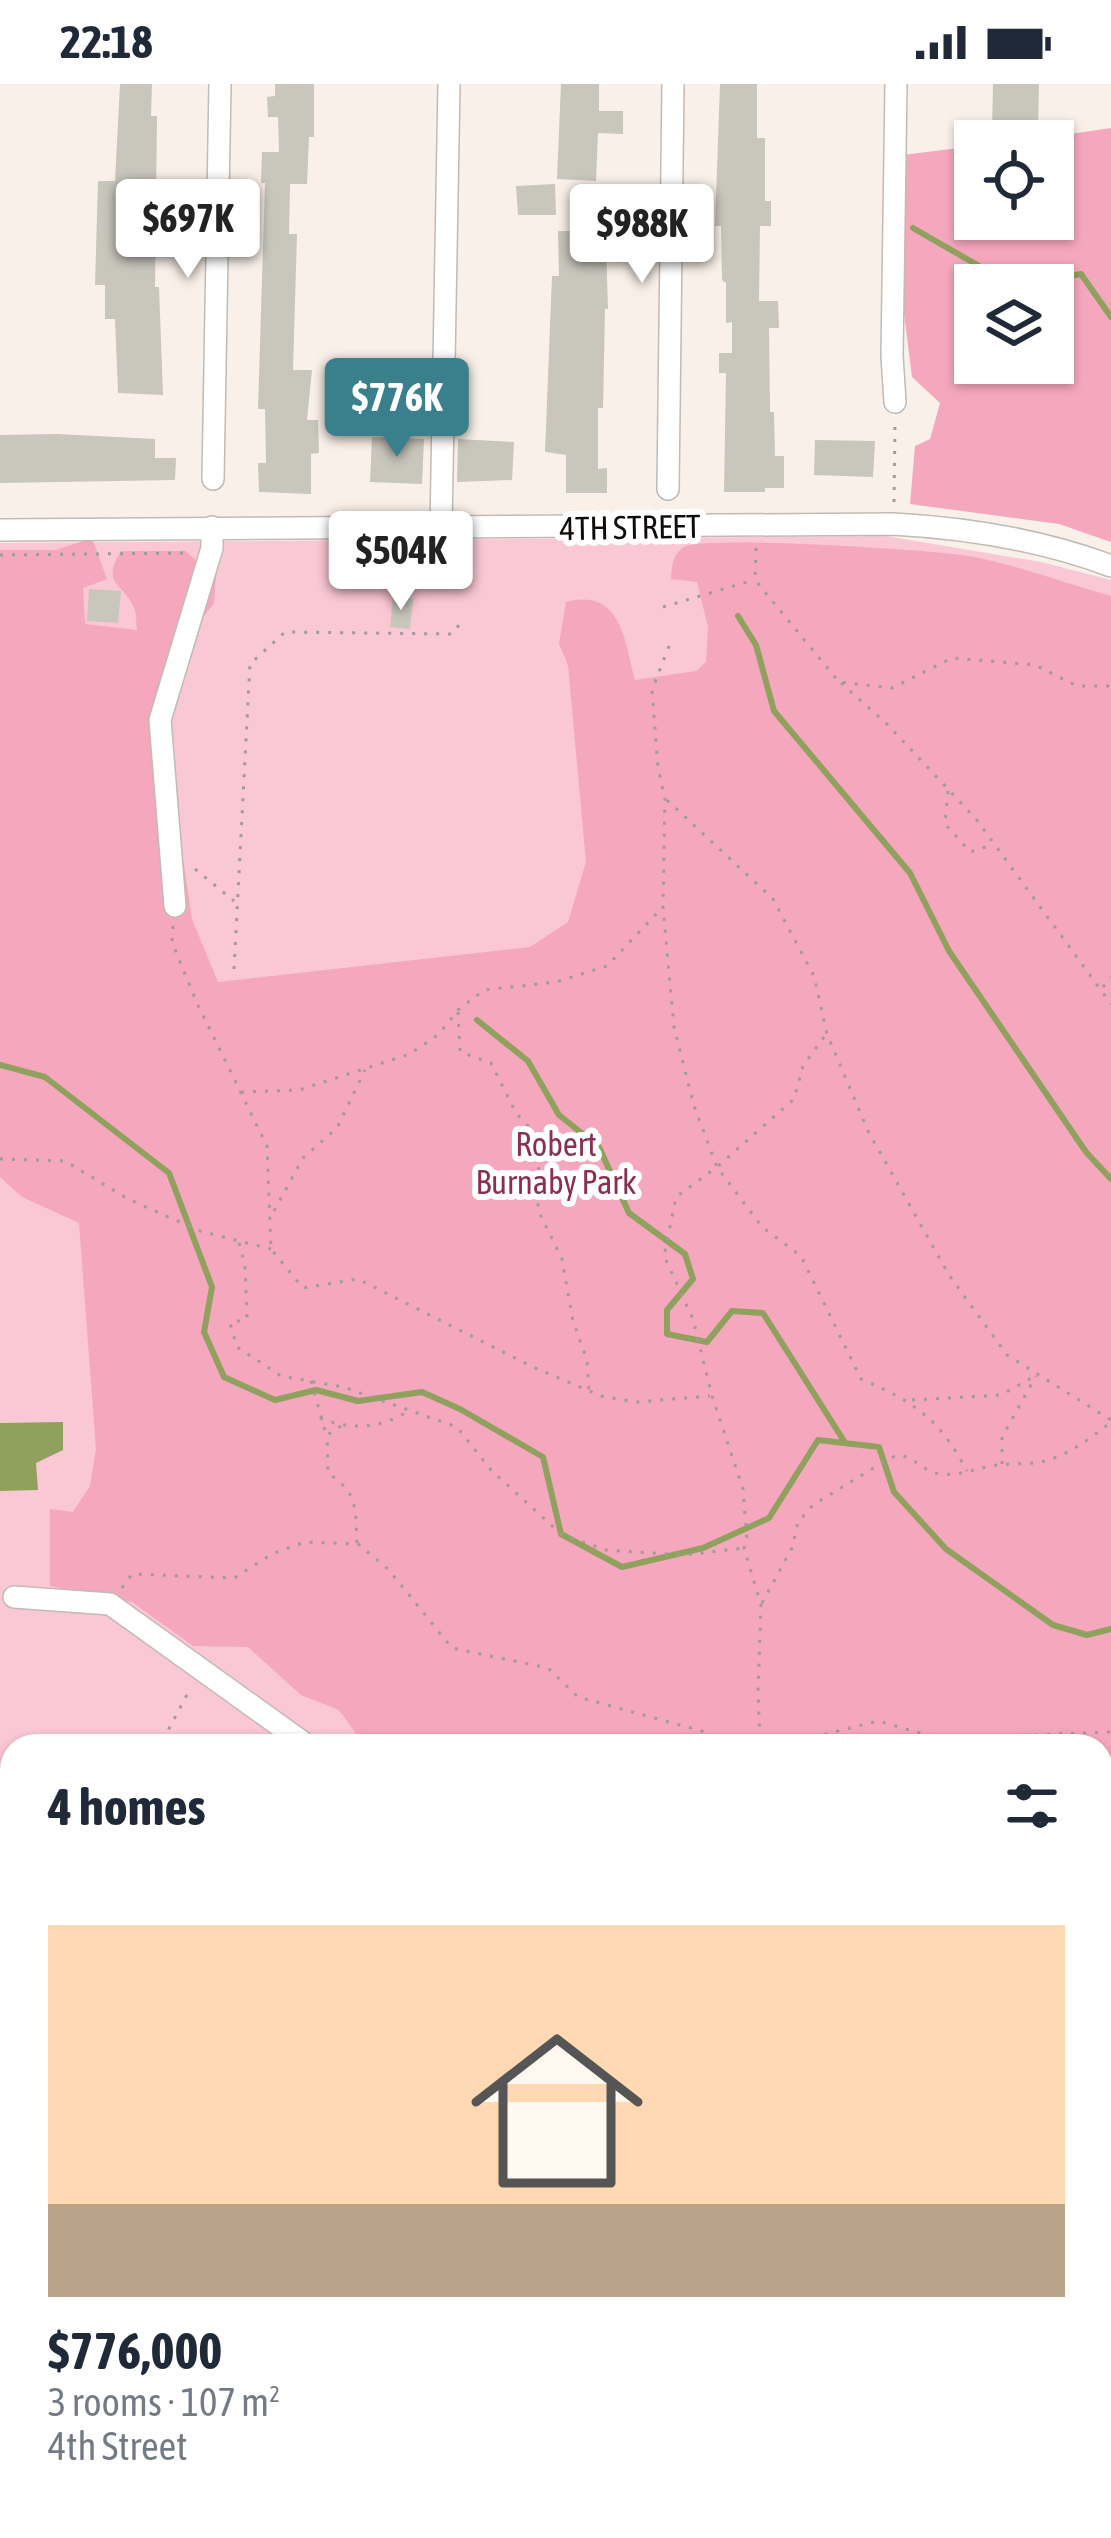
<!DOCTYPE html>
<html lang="en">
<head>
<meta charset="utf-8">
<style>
	body { margin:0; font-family:"Asap Condensed",sans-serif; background:#f2f2f3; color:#1f2937; height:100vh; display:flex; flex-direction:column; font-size:45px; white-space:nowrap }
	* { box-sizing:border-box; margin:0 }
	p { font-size:39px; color:#747a83 }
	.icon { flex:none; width:66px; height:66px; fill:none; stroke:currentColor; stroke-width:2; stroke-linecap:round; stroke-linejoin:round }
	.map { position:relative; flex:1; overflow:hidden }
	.drawer { position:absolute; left:0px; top:1650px; width:1113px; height:804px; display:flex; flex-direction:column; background:#fff; border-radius:36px 36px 0 0; box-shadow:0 3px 9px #0004 }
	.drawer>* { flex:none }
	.buttons { position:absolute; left:954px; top:36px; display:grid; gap:24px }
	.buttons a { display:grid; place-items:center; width:120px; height:120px; border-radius:0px; background:#fff; box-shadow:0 3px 9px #0004; font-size:60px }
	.price { position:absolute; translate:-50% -102px; padding:0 27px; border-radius:12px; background:#fff; color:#222; font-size:39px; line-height:78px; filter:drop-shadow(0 3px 6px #0008) }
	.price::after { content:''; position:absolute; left:50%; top:72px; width:36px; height:27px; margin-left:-18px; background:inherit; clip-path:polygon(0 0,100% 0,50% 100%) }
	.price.on { background:#3a808c; color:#fff }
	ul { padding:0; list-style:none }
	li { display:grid; align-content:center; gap:24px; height:636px; padding:0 48px }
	li span { display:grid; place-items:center; height:372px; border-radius:0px; color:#555 }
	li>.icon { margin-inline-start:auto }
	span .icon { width:216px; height:216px; fill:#fffc; stroke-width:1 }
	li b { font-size:51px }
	h2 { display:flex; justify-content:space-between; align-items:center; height:144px; padding:0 48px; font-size:51px }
	.status { display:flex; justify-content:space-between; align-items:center; height:84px; padding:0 60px; background:#fff; direction:ltr }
	.status svg { height:33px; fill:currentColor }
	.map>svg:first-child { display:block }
	.green { fill:#fac7d4 }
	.forest { fill:#f5a7bd; fill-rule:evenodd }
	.water { fill:#8fa15c }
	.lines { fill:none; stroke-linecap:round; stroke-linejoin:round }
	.stream { stroke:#8fa15c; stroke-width:6 }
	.building { fill:#c9c6bc }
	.minor-casing { stroke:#c2bab4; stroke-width:24 }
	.path { stroke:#a19a95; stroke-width:3; stroke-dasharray:3 9; stroke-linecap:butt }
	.minor { stroke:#fff; stroke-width:21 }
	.labels { text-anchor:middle; stroke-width:12; stroke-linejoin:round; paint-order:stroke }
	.street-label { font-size:33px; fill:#0e0b09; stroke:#fff }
	.park-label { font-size:33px; fill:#893050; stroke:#fff }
</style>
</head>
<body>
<div class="status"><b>22:18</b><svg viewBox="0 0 49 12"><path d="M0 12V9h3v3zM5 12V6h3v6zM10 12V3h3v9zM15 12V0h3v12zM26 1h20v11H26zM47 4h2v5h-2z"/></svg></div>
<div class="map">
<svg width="1111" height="2454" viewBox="0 0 1111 2454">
	<rect width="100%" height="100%" fill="#f9f0e9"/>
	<!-- green -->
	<path class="green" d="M886 452 1041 478 1111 496V2105H1101V1662H12V2101H0V459Z"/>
	<!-- forest -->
	<path class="forest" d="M1111 44V458L1059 440 910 420 915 362 930 355 940 319 912 293 901 206 903 71 975 62V135H1053V57H1022ZM975 201H1053V279H975Z
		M92 454 107 495 83 504 85 540 137 546C136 539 137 531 134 524 124 498 100 502 121 467H185L216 492 214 519 171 575 160 618 192 835 218 898 530 863 568 838 586 778 568 581 559 560 566 518C621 503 625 557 635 596L696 587 706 578 708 543 697 498 671 495C672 482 672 471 684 463 703 451 935 466 969 472 1017 481 1064 499 1111 512V1889L1101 1885V1662H365L339 1626 301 1611 248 1563 193 1562 132 1518 50 1502V1425L73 1428 90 1402 96 1365 79 1139 22 1113 0 1093V466H56Z
		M1111 2131V2454H1002L990 2442H1101V2132Z
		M0 2135H12V2442H740V2454H0Z"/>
	<!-- water -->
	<path class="water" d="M63 1338V1366L36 1379 38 1406 0 1407V1339Z"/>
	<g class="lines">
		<!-- stream -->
		<path class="stream" d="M913 144 1012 201
			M1021 201 1081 190 1111 233
			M738 532 756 561 774 627 910 789 949 867 1086 1068 1111 1095
			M477 936 528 977 559 1031 599 1063 629 1129 685 1170 693 1195 667 1226V1250L707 1258 732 1227 763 1229 844 1357
			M0 981 45 993 169 1089 212 1203 204 1248 224 1293 275 1316 316 1306 358 1317 422 1308 460 1325 543 1373 561 1450 622 1483 703 1464 769 1434 818 1356 879 1363 894 1408 946 1465 1053 1541 1087 1551 1111 1545
			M1101 1745 1111 1743"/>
	</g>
	<!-- building -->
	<path class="building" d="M120 0H152L151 32H157L155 203H159L163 311 118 309 115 235H105V201H95L98 97H115Z
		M275 0H314V53H309L307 100H290L289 150H297L293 286H312L307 336H318L319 369 311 370V410L259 408 258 379H266L265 325H258L265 99H261L262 68H279L278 33H268L267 13 275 12Z
		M561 0H599V27H623V50L598 49 596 97 557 95Z
		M720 0H757V54H765V117H771V142H760L759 217H778L779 244H769L770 328H774L775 372H784V404H765V408H724L726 289H719V269H732V238L726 239V199L722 196 721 142H715Z
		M993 0H1039L1038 46 992 45Z
		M555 100 556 131H518L516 102Z
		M558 147H592V161H606L608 225H605L603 324H598V385L607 384V409H566V371L545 368 552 192H559Z
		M57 350 155 355V374H176L175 396 0 399V351Z
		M372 353 424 355 422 400 370 398Z
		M458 355 514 358 512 396 457 398Z
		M815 356 875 357 873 393 814 391Z
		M89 505 121 507 118 539 87 537Z
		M393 513 413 515 410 545 390 543Z"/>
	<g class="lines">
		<!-- minor casing -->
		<g class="minor-casing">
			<path id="minor" d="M895 318 892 272 896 0
				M213 395 220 0
				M668 405 673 0
				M441 444 449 0
				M0 446 893 440C967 444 1042 456 1111 482
				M175 822 160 636 212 464V443
				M14 1513 110 1520 308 1662
				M0 2112 12 2113
				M1101 2112H1111
				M760 2454V2442"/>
		</g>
		<!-- path -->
		<path class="path" d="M894 418 895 338
			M756 464 755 496 839 598 892 604 952 574 1035 581 1077 602H1111
			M0 471 191 469
			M663 523 754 496
			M669 562 652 606 658 684 665 715 663 823 674 943 694 1022 717 1083 676 1113 664 1172 693 1235 712 1312 743 1405 747 1456 744 1464 761 1521 758 1607 760 1662
			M841 599 886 639 976 735 1111 920
			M948 707 945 740 970 768 992 761
			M667 716 773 815 814 892 827 950 868 1047 949 1191 1007 1271 1111 1336
			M195 785 234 817
			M173 842 172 858 197 919 267 1062 271 1165 303 1204 358 1195 533 1283 601 1312 637 1318 710 1312
			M234 885 250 580 285 548 452 550 462 537
			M1103 903 1111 893
			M458 928 460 968 491 979 516 1029 539 1054 538 1126 562 1175 573 1237 587 1276 589 1309
			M824 953 803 982 794 1015 717 1083 762 1143 801 1172 861 1295C913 1317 940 1335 967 1387
			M241 1008 299 1006 410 970 439 950 458 926 484 906 556 898 607 882 660 826
			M0 1075 65 1077 128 1115 200 1147 271 1165
			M274 1127 303 1074 337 1044 365 986
			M239 1159 245 1181 247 1235 230 1239 237 1263 281 1292 343 1303 457 1343 491 1386 561 1450 606 1466 684 1471 744 1464
			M311 1297 326 1350
			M912 1316 1001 1311 1035 1292
			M320 1334C351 1346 377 1345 405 1329
			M341 1342 327 1351 328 1389C359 1410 355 1424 357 1459
			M1002 1380V1353L1036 1292
			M122 1504 132 1490 234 1494 272 1470 305 1458 358 1460 388 1485 452 1564 548 1584 578 1613 709 1649 725 1662
			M762 1519 792 1464 798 1438 813 1421 890 1374C912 1365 919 1388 941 1390 960 1392 977 1384 997 1381 1012 1379 1030 1381 1045 1377 1070 1370 1091 1354 1111 1338
			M163 1656 190 1605
			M778 1662 878 1637 959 1660 1006 1652 1111 1648
			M0 2339 12 2335"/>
		<!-- minor -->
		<use href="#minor" class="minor"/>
	</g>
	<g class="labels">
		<!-- street labels -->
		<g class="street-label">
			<text transform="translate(630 443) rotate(-1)" y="12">4TH STREET</text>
		</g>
		<!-- park labels -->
		<g class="park-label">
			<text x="556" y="1072">Robert<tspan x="556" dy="38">Burnaby Park</tspan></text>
		</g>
	</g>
</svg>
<div class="buttons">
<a><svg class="icon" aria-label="locate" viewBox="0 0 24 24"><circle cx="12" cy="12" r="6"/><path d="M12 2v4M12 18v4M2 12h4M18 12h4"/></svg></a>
<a><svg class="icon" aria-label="layers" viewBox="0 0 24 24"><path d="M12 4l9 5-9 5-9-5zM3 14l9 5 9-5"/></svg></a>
</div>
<b class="price" style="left:188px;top:197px">$697K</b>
<b class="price" style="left:642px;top:202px">$988K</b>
<b class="price on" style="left:397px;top:376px">$776K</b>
<b class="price" style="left:401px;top:529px">$504K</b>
<section class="drawer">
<h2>4 homes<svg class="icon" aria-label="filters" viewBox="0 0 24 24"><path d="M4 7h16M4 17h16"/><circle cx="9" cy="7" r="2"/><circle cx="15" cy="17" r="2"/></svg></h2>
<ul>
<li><span style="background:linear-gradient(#ffd9b3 75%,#b9a48a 0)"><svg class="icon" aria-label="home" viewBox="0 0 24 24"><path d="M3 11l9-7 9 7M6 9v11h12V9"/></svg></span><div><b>$776,000</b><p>3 rooms · 107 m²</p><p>4th Street</p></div></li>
</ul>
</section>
</div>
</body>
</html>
